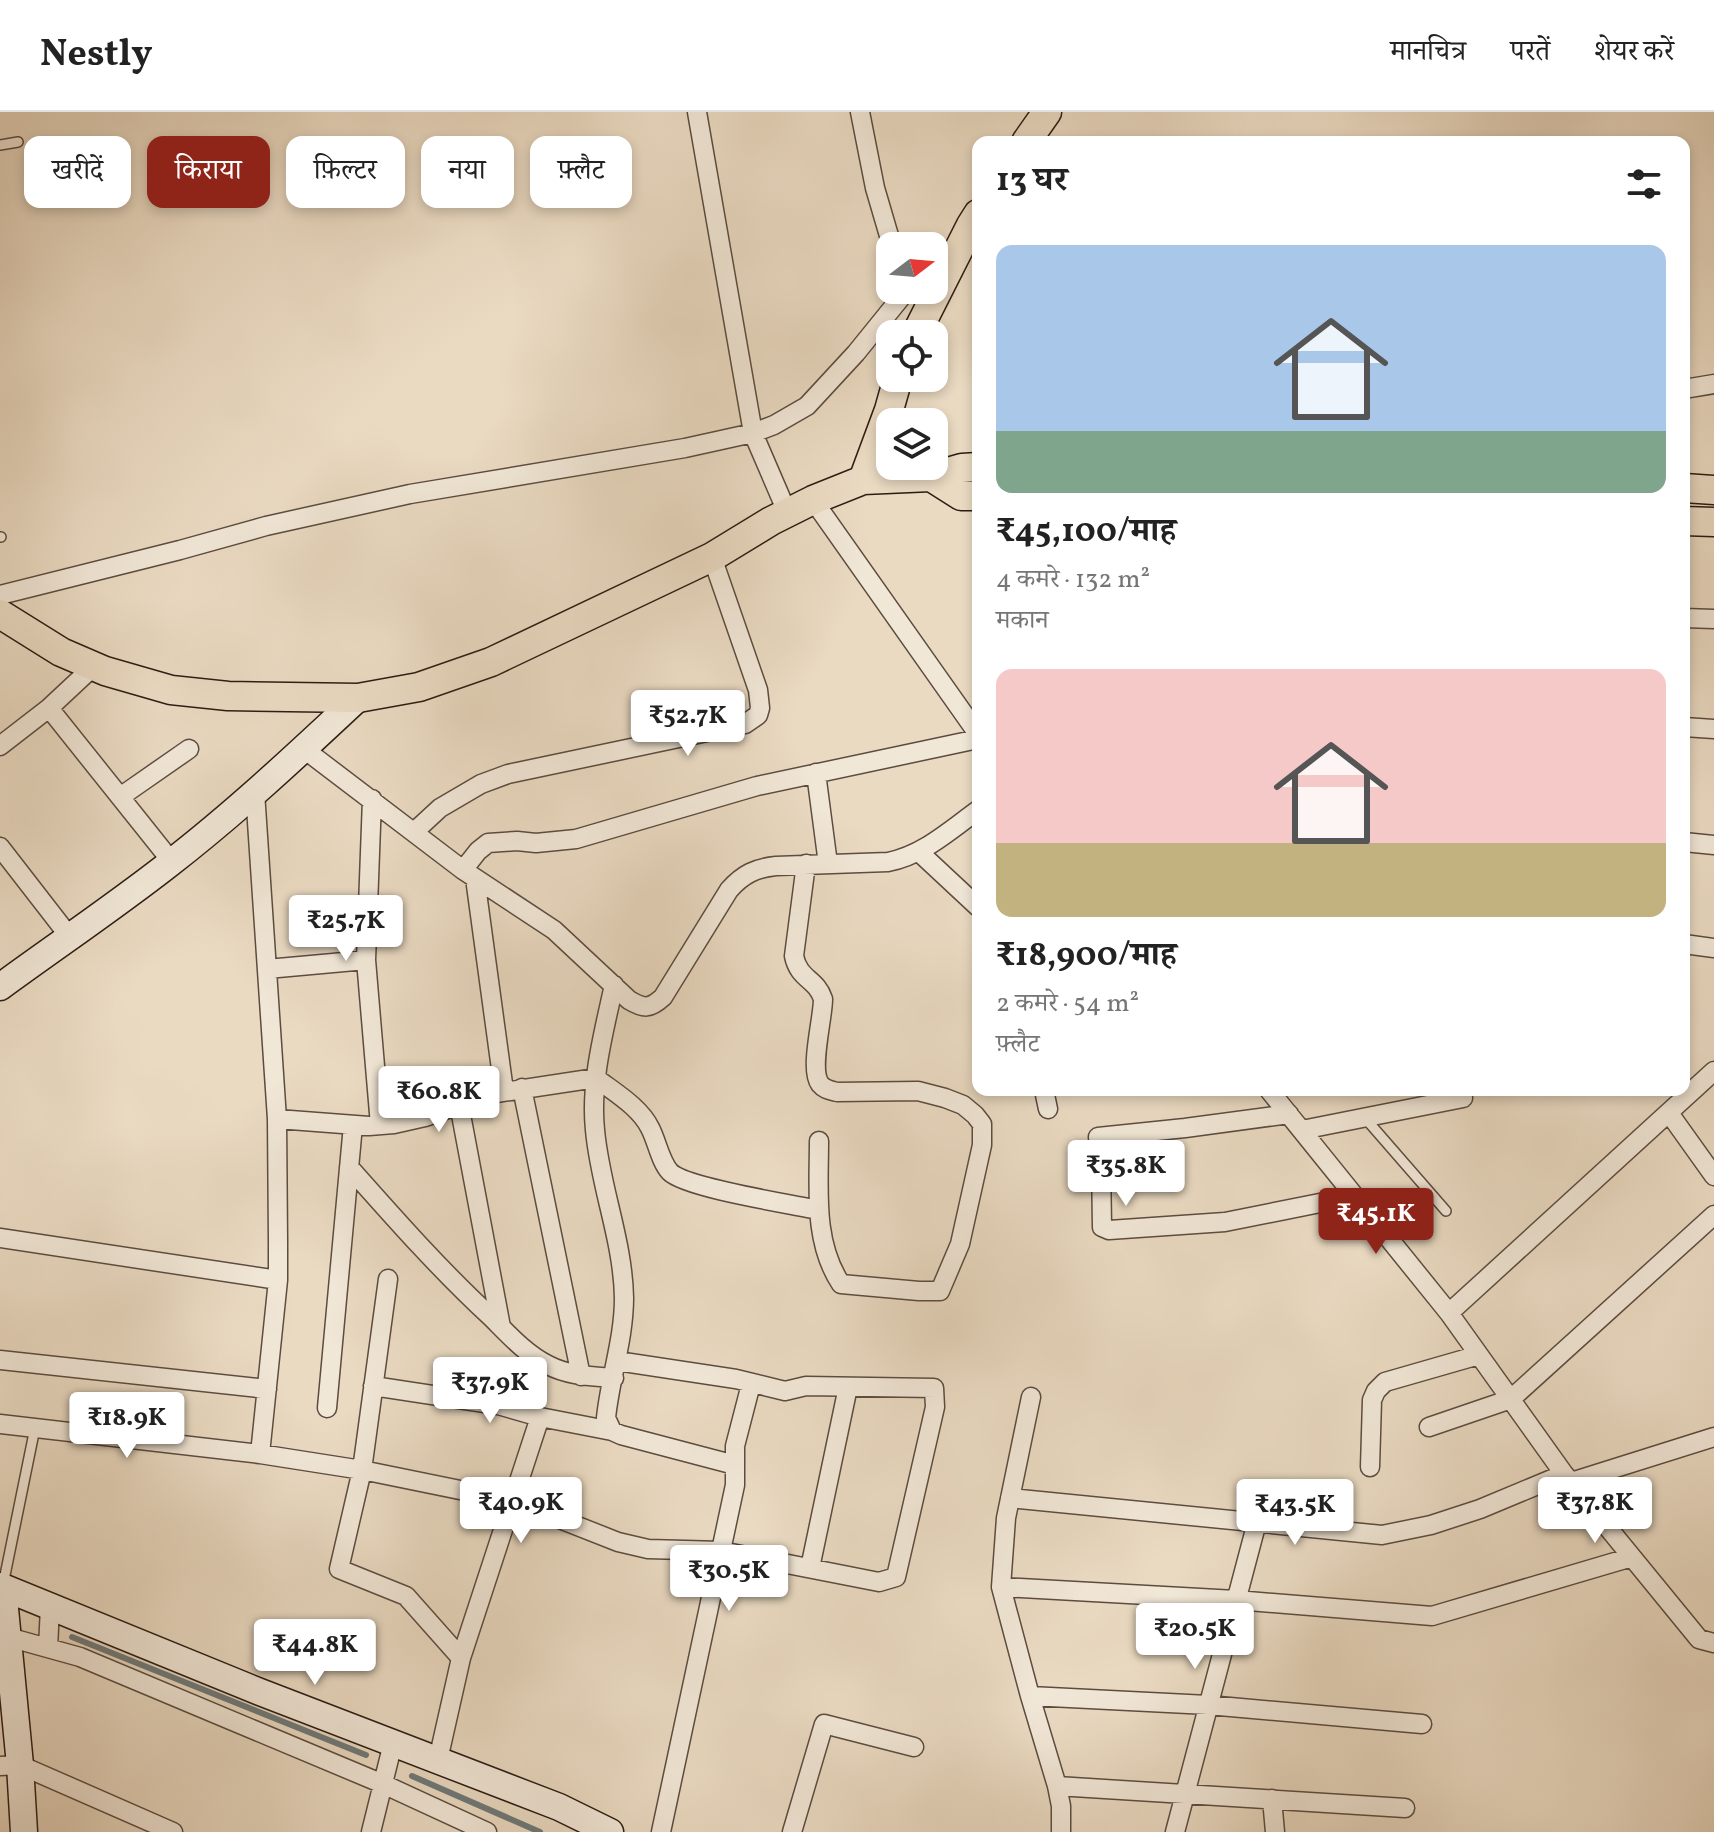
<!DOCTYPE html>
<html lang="hi">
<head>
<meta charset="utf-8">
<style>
	body { margin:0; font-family:Vollkorn,"Noto Serif Devanagari",serif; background:#f2f2f2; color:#222; height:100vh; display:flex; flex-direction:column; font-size:30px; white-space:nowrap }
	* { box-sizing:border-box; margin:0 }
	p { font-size:26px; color:#767676 }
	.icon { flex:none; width:44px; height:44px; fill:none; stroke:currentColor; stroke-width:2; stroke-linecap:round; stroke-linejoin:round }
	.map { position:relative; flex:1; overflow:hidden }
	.drawer { position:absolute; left:972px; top:24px; width:718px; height:960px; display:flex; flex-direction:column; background:#fff; border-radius:16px; box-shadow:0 4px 12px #0003 }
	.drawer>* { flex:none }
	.hud { position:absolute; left:24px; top:24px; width:760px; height:72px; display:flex; gap:16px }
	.needle { width:52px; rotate:74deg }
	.buttons { position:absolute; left:876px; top:120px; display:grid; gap:16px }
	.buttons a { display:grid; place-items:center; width:72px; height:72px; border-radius:16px; background:#fff; box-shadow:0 4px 12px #0003; font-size:40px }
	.price { position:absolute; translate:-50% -68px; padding:0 18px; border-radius:8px; background:#fff; color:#222; font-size:26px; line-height:52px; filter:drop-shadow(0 2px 4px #0008) }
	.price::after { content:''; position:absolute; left:50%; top:48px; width:24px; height:18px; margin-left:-12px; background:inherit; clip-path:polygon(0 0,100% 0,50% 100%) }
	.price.selected { background:#8f2418; color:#fff }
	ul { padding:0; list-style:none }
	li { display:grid; align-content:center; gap:16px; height:424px; padding:0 24px }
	li span { display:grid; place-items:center; height:248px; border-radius:16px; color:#555 }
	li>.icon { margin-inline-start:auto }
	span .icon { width:144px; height:144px; fill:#fffc; stroke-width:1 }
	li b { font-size:34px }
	h2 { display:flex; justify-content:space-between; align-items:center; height:96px; padding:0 24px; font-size:34px }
	.chip { padding:0 28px; border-radius:16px; background:#fff; box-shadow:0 4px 12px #0003; font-size:28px; line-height:72px }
	.chip.selected { background:#8f2418; color:#fff }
	header { display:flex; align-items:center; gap:48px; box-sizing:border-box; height:112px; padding:0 40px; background:#fff; border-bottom:2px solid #e0e0e0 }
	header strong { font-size:38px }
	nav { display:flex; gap:44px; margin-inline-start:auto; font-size:28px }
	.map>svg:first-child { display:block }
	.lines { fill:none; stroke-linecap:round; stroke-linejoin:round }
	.stream { stroke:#6f7a7a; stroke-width:6 }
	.lane-casing { stroke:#5c4c40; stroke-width:12 }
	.street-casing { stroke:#5c4c40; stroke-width:21 }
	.secondary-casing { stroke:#2c1c15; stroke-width:29 }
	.primary-casing { stroke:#2c1c15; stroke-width:31 }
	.lane { stroke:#f1e7d7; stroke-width:9 }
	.street { stroke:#f1e7d7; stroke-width:18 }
	.secondary { stroke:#f1e7d7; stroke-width:26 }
	.primary { stroke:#eadac2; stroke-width:28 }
</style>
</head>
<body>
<header>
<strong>Nestly</strong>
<nav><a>मानचित्र</a><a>परतें</a><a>शेयर करें</a></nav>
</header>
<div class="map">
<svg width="1714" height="1720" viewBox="0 0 1714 1720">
	<rect width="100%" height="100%" fill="#eadac2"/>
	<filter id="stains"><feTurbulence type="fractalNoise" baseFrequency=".0025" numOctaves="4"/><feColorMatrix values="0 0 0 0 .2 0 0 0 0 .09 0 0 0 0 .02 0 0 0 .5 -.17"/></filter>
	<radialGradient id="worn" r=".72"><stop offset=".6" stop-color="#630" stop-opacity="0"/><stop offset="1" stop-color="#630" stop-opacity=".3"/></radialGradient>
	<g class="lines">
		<!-- stream -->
		<path class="stream" d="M72 1525 366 1643
			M412 1664 540 1720"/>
		<!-- lane casing -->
		<g class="lane-casing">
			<path id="lane" d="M0 33 18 30
				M0 425H1
				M1365 1006 1446 1099
				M3 1473 35 1316"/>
		</g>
		<!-- street casing -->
		<g class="street-casing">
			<path id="street" d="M697 0 753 321 787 400
				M860 0 875 76 892 134
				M1684 277 1714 272
				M813 388 978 622
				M0 483 180 438 266 414 410 382 685 336 753 321 774 313 807 294 856 241 907 178
				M1684 506 1714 507
				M49 596 172 750
				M1684 615 1714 617
				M0 634 49 596 94 554
				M304 637 463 758 554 818 629 888C644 897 650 897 663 885L729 778C743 762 756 756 776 754L888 750C923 743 949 719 978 698
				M816 661 828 752
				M255 680 277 1007 278 1130V1168L260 1342 362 1358 339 1457 406 1484 461 1546 438 1648
				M120 685 189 637
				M372 687 366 848 380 1013
				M414 720 440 696 481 672 508 662 745 612 758 603 760 596 758 578 712 445
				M1684 730 1714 733
				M0 735 69 824
				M919 740 978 795
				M806 752 794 844C799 868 816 866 823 887 823 907 809 957 820 972 825 978 830 978 837 980L918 979 945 986 963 993 975 1003 982 1012V1033L960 1132 940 1179H919L841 1172C813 1130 819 1077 819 1029
				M463 758 478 739 488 731 517 729 536 731 576 727 757 674 978 627
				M475 766 504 979
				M1684 832 1714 836
				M267 857 366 848
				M614 873C604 919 590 970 595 1018 600 1075 623 1128 624 1186 624 1227 610 1266 606 1306L612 1319 621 1323 735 1353
				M522 976 581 1264
				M1044 978 1048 997
				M1269 978 1449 1201 1564 1362 1699 1527 1714 1531
				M459 992 501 1215
				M1669 1001 1714 1064
				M1289 1002 1185 1016 1098 1025 1101 1049 1102 1115 1109 1118 1225 1110 1355 1084
				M277 1007 369 1014 394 1012 425 1005 490 982 596 966C614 980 640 995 650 1016 657 1029 660 1049 670 1060 686 1076 791 1092 818 1098
				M1302 1018 1463 986
				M349 1055C395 1107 441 1159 492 1206 509 1223 526 1242 548 1253 569 1264 591 1264 614 1266
				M0 1126 278 1168
				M388 1167 362 1358 514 1389 618 1430 648 1437 721 1439 879 1470 896 1465 935 1295 934 1276 806 1274 785 1279 736 1267 617 1249
				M1449 1201 1714 959
				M0 1248 267 1277
				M373 1274 498 1293 540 1305 612 1319
				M1031 1285 1006 1406 1001 1475 1030 1584 1057 1674 1061 1694V1720
				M327 1296 353 1013
				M0 1312 260 1342
				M1429 1315 1511 1287 1714 1103
				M1370 1355 1372 1288 1376 1279 1385 1270 1479 1243
				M1571 1370 1714 1325
				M1010 1386 1382 1423 1431 1413 1480 1397 1564 1362
				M810 1456 848 1275
				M1001 1475 1236 1488 1432 1504 1632 1445
				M8 1525 80 1545 383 1672 487 1720
				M48 1536 50 1495
				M461 1546 540 1305
				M1030 1584 1208 1593 1422 1612
				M0 1654 20 1653 173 1720
				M1057 1674 1405 1696
				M1272 1687 1275 1720
				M371 1720 393 1631
				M661 1720 735 1373V1334L751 1272
				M792 1720 824 1612 914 1635
				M1175 1720 1257 1410"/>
		</g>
		<!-- secondary casing -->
		<g class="secondary-casing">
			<path id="secondary" d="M0 875C56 834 114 795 169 752 235 701 297 643 358 586
				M0 1474 260 1580 559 1695 610 1720
				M3 1476 20 1653 24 1720"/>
		</g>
		<!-- primary casing -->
		<g class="primary-casing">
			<path id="primary" d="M1026 30 1047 0
				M916 222 971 113 978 102
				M931 365 961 384H978
				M863 368 931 365 962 356 978 355
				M1684 376 1714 378
				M1684 409 1714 410
				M0 502 61 540 105 559 171 578 228 584 358 586 419 575 491 550 712 445 771 409 813 388 863 368 889 298 898 266"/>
		</g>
		<!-- lane -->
		<use href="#lane" class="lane"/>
		<!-- street -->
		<use href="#street" class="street"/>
		<!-- secondary -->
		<use href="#secondary" class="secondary"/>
		<!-- primary -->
		<use href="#primary" class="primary"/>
	</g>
	<rect width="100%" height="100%" filter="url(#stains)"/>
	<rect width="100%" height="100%" fill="url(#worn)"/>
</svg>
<div class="buttons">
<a><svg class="needle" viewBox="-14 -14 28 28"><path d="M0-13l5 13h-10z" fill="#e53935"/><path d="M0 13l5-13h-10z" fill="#767676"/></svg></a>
<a><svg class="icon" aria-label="locate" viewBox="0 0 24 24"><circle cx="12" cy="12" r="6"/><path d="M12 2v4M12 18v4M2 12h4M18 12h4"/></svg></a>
<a><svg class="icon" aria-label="layers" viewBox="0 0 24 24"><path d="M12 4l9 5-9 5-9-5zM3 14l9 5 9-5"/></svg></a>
</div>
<b class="price" style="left:688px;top:646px">₹52.7K</b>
<b class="price" style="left:346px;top:851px">₹25.7K</b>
<b class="price" style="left:439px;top:1022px">₹60.8K</b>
<b class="price" style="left:1126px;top:1096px">₹35.8K</b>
<b class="price selected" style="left:1376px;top:1144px">₹45.1K</b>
<b class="price" style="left:490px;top:1313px">₹37.9K</b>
<b class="price" style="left:127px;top:1348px">₹18.9K</b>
<b class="price" style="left:521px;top:1433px">₹40.9K</b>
<b class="price" style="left:1595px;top:1433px">₹37.8K</b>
<b class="price" style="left:1295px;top:1435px">₹43.5K</b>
<b class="price" style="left:729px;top:1501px">₹30.5K</b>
<b class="price" style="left:1195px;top:1559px">₹20.5K</b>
<b class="price" style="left:315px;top:1575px">₹44.8K</b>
<div class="hud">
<a class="chip">खरीदें</a>
<a class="chip selected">किराया</a>
<a class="chip">फ़िल्टर</a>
<a class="chip">नया</a>
<a class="chip">फ़्लैट</a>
</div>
<section class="drawer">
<h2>13 घर<svg class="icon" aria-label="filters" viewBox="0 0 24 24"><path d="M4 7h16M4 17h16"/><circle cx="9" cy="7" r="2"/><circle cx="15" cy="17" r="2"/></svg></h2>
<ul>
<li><span style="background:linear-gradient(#a9c7e8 75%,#7fa58c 0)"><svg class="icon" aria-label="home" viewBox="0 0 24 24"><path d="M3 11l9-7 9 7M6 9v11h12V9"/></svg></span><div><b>₹45,100/माह</b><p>4 कमरे · 132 m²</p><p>मकान</p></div></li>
<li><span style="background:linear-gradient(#f6c9c9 70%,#c2b280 0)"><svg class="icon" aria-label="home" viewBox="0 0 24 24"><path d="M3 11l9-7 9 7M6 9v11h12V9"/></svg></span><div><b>₹18,900/माह</b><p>2 कमरे · 54 m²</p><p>फ़्लैट</p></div></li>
</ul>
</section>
</div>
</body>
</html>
